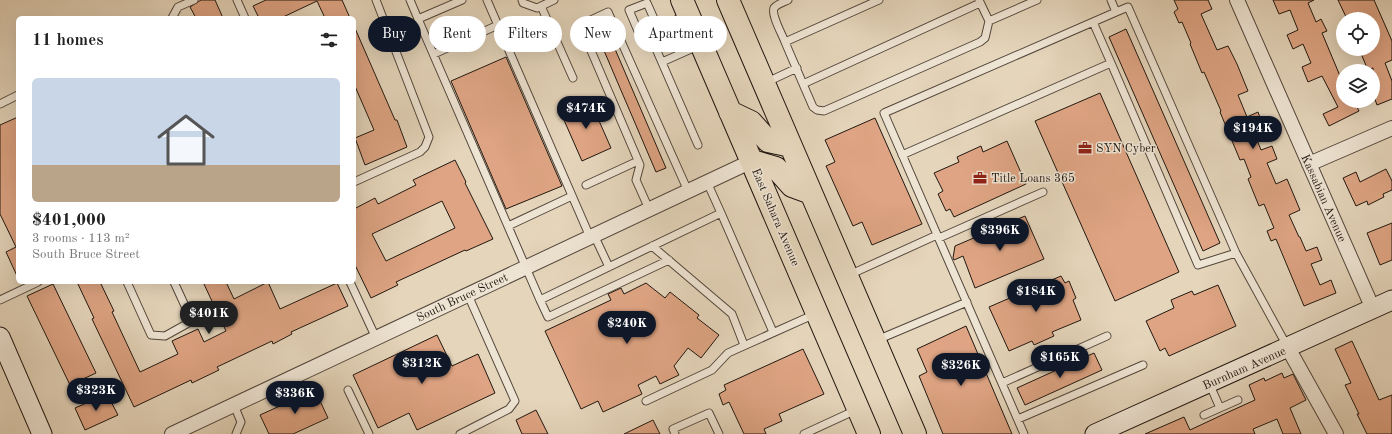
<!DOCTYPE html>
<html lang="en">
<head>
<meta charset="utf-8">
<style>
	body { margin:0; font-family:"Old Standard TT",serif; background:#f6f6f6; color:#222; height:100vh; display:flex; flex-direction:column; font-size:15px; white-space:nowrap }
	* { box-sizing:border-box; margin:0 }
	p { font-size:13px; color:#767676 }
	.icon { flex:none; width:22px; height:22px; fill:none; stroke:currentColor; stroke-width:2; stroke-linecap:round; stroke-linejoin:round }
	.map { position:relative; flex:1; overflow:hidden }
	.side { position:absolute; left:16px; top:16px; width:340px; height:268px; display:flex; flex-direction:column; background:#fff; border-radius:6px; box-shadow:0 4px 16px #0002 }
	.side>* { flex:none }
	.banner { position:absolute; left:368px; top:16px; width:380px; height:36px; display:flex; gap:8px }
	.fabs { position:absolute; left:1336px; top:12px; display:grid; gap:8px }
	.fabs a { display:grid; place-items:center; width:44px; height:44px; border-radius:50%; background:#fff; box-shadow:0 4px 16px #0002; font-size:20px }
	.price { position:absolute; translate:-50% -34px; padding:0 9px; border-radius:14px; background:#111827; color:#fff; font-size:13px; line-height:26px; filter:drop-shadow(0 1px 2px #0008) }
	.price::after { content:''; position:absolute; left:50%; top:24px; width:12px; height:9px; margin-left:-6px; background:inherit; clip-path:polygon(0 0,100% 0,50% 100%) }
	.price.selected { background:#222; color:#fff }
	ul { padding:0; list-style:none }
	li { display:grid; align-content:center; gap:8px; height:212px; padding:0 16px }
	li span { display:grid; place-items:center; height:124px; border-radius:6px; color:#555 }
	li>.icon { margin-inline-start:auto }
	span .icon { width:72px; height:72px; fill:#fffc; stroke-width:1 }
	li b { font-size:17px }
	h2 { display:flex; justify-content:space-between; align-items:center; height:48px; padding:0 16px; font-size:17px }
	.pill { padding:0 14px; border-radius:18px; background:#fff; box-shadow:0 4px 16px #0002; font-size:14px; line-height:36px }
	.pill.selected { background:#111827; color:#fff }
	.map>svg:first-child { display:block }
	.building { fill:#dea483; stroke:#211710; fill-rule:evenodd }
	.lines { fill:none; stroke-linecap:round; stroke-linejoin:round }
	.lane-casing { stroke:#52463b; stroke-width:9 }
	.street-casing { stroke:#52463b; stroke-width:16 }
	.secondary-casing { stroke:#211710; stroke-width:21 }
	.primary-casing { stroke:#211710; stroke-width:24 }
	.lane { stroke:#eee4d3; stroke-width:7 }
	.street { stroke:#eee4d3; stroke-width:14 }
	.secondary { stroke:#eee4d3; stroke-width:19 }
	.primary { stroke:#e5d5bb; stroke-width:22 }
	.labels { text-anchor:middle; stroke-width:3; stroke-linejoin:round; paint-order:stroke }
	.poi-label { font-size:12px; fill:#211710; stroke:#eee4d3; text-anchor:start }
	.street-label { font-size:12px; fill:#211710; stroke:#eee4d3 }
</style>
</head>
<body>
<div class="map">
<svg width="1392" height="434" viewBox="0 0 1392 434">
	<rect width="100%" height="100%" fill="#e5d5bb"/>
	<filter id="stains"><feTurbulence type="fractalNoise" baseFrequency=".005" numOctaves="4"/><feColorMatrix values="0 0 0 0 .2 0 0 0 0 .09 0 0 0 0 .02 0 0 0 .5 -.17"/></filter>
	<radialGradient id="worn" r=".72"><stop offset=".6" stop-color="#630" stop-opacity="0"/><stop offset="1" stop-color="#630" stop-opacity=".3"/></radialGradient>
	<!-- building -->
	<path class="building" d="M201 0H215L223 18H196L190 7Z
		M266 0H342L350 18H325L317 1 281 18H259L253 6Z
		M1174 0H1208L1212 9 1201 14 1217 50 1228 46 1237 64 1248 91 1238 95 1247 117 1258 112 1263 126 1253 130 1261 150 1272 146 1277 159 1267 163 1276 184 1287 179 1300 210 1289 215 1299 237H1300L1306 251 1317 247 1322 260 1311 264 1320 285 1331 280 1336 293 1304 306 1276 239 1271 241 1267 231 1274 228 1264 204 1259 206 1248 179 1251 177 1244 159 1240 160 1220 112 1221 111 1204 72 1202 73 1190 44 1191 43 1182 22 1179 23 1174 12 1178 9Z
		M1273 0H1314L1308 3 1316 22 1321 19 1327 31 1322 33 1343 83V101H1354L1359 111 1329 126 1323 114 1338 107 1322 76 1308 82 1302 67 1311 63 1303 44 1293 49 1287 35 1298 30 1290 10 1279 14Z
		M1338 0H1374L1392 41V60L1385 63 1392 81V99L1377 105 1373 94V68L1368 70 1359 49H1373V19H1347Z
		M354 26 395 120H397L407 147 365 165 355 138 374 130 354 84Z
		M606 28 666 168 656 172 596 32Z
		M1126 29 1220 243 1203 251 1109 37Z
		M506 57 562 186 506 209 451 81Z
		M1100 93 1179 272 1115 301 1035 121Z
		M589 98 611 148 582 161 560 111Z
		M18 117V278L6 252 16 247 0 214V125Z
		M875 118 922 224 872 245 862 222 853 226 826 166 835 162 825 140Z
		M1007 141 1026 184 954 217 950 209 946 211 938 194 943 191 934 173 959 162 957 157 981 146 983 152Z
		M455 160 466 182 465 183 493 239 466 251 465 250 396 282 398 285 371 298 354 263V209L375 198 378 204 416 185 413 180ZM442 201 455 228 386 261 372 234Z
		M1386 169 1392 181V190L1383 194 1384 197 1368 205 1367 201 1356 206 1343 178 1356 172 1360 182Z
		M1025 216 1044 259 975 288 963 256 954 260 953 258 955 246Z
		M1392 223V260L1380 265 1367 233Z
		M1061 276 1065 283 1069 281 1076 298 1073 300 1081 320 1052 332 1054 336 1034 345 1032 341 1009 351 989 307Z
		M77 282H100L114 311 112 312 140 372 178 354 172 341 198 329 204 342 226 331 203 282H226L234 299 268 282 280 309 337 283 348 306 291 332 292 334 273 344 272 341 217 367 219 370 192 383 191 380 134 407 92 319 94 318Z
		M646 283 665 298 670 292 699 315 697 318 719 335 701 358 688 348 674 366 679 375 660 384 656 376 638 385 642 394 603 412 598 401 581 409 545 331 611 300 608 294 621 288 624 294Z
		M53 284 96 373 70 385 27 296Z
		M1218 285 1236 326 1169 356 1165 348 1160 351 1146 321 1174 308 1171 300 1192 291 1194 295Z
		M966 326 1012 434H943L919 376 927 372 917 349Z
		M437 335 452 366 478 354 495 393 417 430 409 413 378 428 353 375Z
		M1352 341 1379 400 1392 395V434H1367L1357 414H1359L1345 385 1351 383 1335 349Z
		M803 349 824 394 779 414 782 421 764 429 766 434H744L729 402 723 405 719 394 726 390 724 385Z
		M1094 353 1102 370 1025 405 1017 388Z
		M1282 373 1284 378 1293 374 1306 400 1290 408 1301 434H1283L1277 419 1253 429 1255 434H1145L1184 417 1190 430 1222 415 1255 400 1249 385 1264 378 1265 381Z
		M315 390 328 418 293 434H269L260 415Z
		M107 394 118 415 85 430 75 408Z
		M536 410 548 434H522L516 420Z
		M653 420 660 434H624Z"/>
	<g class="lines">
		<!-- lane casing -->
		<g class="lane-casing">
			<path id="lane" d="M237 0 245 18
				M410 0 418 19
				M462 0 418 19 540 300
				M487 0 590 237
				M522 0 523 3 537 8 554 0
				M879 0 785 42 803 84 980 3
				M541 6 573 78
				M1116 12 1128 7 1236 253 1287 346
				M172 18 178 7 194 0
				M989 21 1037 0
				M659 28 686 15
				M653 42 641 38 629 10 647 3 659 30 653 42 698 145
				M785 42C782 34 771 15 774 8 777 4 784 2 788 0
				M434 54 498 25
				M662 62 698 46
				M1111 63 1198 265 1236 253
				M765 83 797 68
				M803 84 813 107 817 110 824 111 980 42 985 38 989 21 979 0
				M0 104 18 95
				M902 155 1111 63 1093 22
				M354 182 420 152 425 147 429 137 376 0
				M586 185 638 161
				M649 209 636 180 640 165 580 25 608 12 688 191
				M721 213 773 332
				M508 226 572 196
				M594 235 609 267
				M939 238 1043 192
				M652 246 732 314 744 345
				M669 260 548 317 540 300 721 213 707 182
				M849 275 937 235
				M127 282 151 335 165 336 192 321 174 282
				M350 282 376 338
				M0 300 38 282
				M877 340 967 302
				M1002 383 1107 336
				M1209 383 1220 408
				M348 390 369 434
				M646 401 712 370 728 353 815 314
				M234 405 241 422 236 434
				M1204 415 1238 400
				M1018 419 1143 365
				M460 434 509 409 515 401 468 295
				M675 434 673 429 709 413 719 434
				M804 434 856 410
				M1024 434 884 113 1116 12 1111 0"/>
		</g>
		<!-- street casing -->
		<g class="street-casing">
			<path id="street" d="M1237 0 1373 309
				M1309 164 1392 128
				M1288 348 1336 434
				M172 434 752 161"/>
		</g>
		<!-- secondary casing -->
		<g class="secondary-casing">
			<path id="secondary" d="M0 337 42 434
				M1095 434 1392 300"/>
		</g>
		<!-- primary casing -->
		<g class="primary-casing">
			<path id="primary" d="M682 0 869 434
				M728 0 915 434
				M730 112 751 122 768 141 791 146
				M752 161 776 168 792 186 811 193"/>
		</g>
		<!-- lane -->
		<use href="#lane" class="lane"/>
		<!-- street -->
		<use href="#street" class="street"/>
		<!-- secondary -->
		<use href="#secondary" class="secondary"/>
		<!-- primary -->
		<use href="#primary" class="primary"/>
	</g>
	<!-- icons -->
	<defs>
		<g id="office-bare" transform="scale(1.08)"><path d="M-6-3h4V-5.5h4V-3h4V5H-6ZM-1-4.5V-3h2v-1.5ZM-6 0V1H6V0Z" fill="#8f2418" stroke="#eee4d3" stroke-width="2.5" paint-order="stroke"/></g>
	</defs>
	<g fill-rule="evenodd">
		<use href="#office-bare" x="1085" y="148"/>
		<use href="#office-bare" x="980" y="178"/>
	</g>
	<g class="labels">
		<!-- poi labels -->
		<g class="poi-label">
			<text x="1096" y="152">SYN Cyber</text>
			<text x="991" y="182">Title Loans 365</text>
		</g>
		<!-- street labels -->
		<g class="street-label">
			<text transform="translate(1324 198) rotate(66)" y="4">Kassabian Avenue</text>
			<text transform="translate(776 217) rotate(67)" y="4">East Sahara Avenue</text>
			<text transform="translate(462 297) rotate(-25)" y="4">South Bruce Street</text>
			<text transform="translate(1244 368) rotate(-24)" y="4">Burnham Avenue</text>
		</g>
	</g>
	<rect width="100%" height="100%" filter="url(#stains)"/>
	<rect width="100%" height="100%" fill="url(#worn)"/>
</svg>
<div class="fabs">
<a><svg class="icon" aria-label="locate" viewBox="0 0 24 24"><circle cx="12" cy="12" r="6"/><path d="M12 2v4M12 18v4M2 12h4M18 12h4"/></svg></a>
<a><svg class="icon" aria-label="layers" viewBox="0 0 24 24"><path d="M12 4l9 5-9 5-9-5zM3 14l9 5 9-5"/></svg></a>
</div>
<b class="price" style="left:586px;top:130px">$474K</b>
<b class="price" style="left:1253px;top:150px">$194K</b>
<b class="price" style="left:1000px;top:252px">$396K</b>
<b class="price" style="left:1036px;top:313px">$184K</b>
<b class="price selected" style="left:209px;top:335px">$401K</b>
<b class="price" style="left:627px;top:345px">$240K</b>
<b class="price" style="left:1060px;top:379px">$165K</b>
<b class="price" style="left:422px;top:385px">$312K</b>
<b class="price" style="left:961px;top:387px">$326K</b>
<b class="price" style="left:96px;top:412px">$323K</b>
<b class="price" style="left:295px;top:415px">$336K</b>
<div class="banner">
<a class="pill selected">Buy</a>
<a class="pill">Rent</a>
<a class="pill">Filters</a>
<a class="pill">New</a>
<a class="pill">Apartment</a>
</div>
<section class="side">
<h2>11 homes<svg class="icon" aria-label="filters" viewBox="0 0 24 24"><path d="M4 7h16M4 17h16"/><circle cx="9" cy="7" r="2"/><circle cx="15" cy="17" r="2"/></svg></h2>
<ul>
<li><span style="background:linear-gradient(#c9d6e8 70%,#b9a48a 0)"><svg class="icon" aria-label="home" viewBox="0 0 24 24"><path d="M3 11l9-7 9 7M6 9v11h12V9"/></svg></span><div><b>$401,000</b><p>3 rooms · 113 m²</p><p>South Bruce Street</p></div></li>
</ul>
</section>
</div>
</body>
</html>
